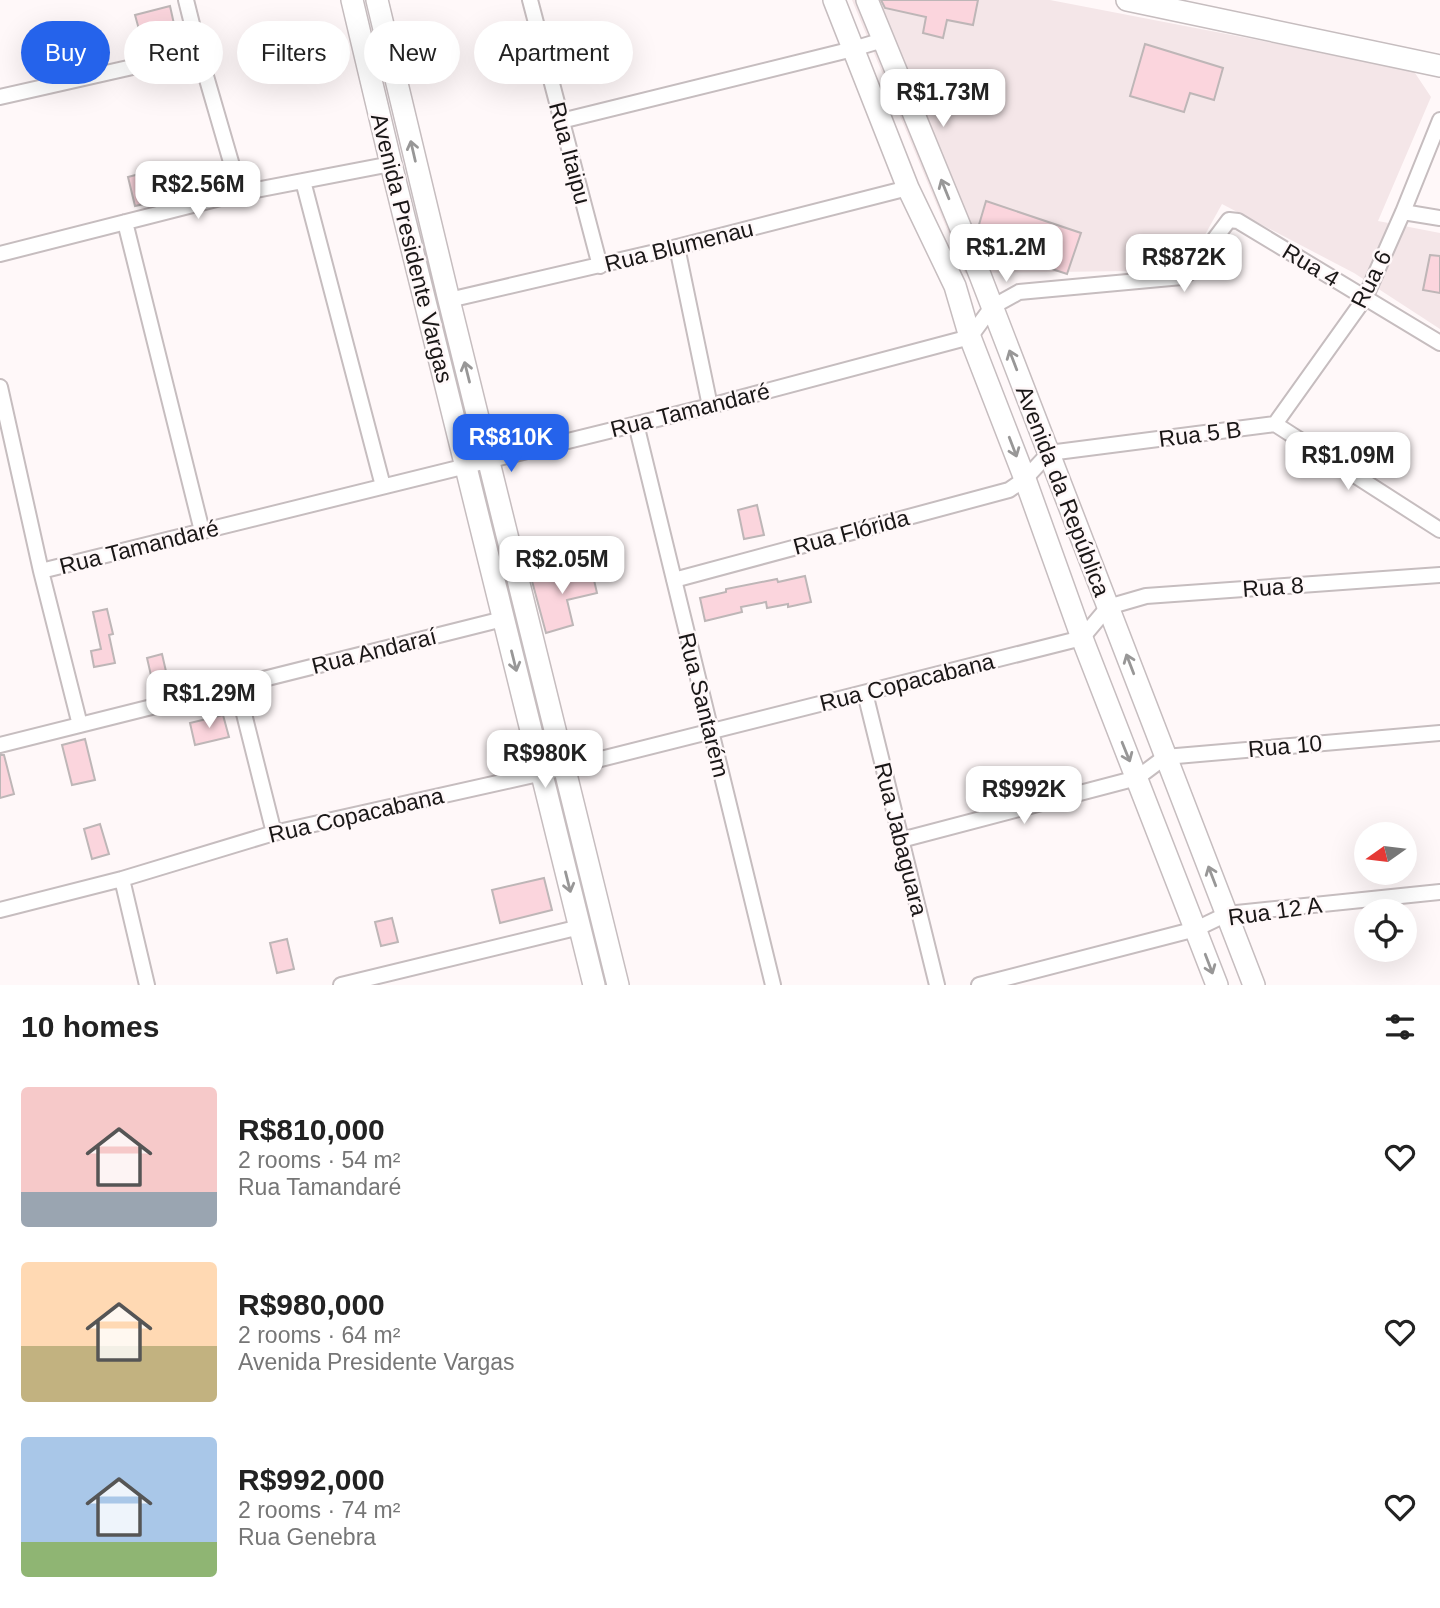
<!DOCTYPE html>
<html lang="en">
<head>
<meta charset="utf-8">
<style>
	body { margin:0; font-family:Helvetica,sans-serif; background:#f6f6f6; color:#222; height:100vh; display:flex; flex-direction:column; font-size:26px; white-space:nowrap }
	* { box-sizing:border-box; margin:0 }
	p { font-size:23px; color:#767676 }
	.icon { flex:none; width:38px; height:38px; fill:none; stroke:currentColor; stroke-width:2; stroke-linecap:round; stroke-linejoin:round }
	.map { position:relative; height:985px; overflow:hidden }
	.side { display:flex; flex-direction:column; background:#fff; flex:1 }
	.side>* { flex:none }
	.top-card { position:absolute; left:21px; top:21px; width:700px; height:63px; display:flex; gap:14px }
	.needle { width:46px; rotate:256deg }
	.buttons { position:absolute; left:1354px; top:822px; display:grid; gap:14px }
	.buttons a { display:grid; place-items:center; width:63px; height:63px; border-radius:50%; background:#fff; box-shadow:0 7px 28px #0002; font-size:35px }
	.price { position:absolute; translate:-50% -60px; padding:0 16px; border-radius:14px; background:#fff; color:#222; font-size:23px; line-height:46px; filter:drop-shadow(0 2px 4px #0008) }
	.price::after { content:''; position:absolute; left:50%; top:42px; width:21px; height:16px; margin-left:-10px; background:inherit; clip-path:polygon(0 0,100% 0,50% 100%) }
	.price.current { background:#2563eb; color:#fff }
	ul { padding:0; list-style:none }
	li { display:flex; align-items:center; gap:21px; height:175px; padding:0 21px }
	li span { display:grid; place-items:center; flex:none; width:196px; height:140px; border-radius:7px; color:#555 }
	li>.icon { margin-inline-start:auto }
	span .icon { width:84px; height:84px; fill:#fffc; stroke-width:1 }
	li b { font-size:30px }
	h2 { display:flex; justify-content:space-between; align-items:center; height:84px; padding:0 21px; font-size:30px }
	.chip { padding:0 24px; border-radius:32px; background:#fff; box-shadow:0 7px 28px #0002; font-size:24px; line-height:63px }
	.chip.current { background:#2563eb; color:#fff }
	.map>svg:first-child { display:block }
	.built { fill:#f4e6e8 }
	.building { fill:#fbd5dd; stroke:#beb6b7; stroke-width:2 }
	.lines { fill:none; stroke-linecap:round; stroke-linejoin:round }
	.street-casing { stroke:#c6bdbf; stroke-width:18 }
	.secondary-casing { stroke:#c6bdbf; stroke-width:24 }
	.street { stroke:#fff; stroke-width:14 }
	.secondary { stroke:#fff; stroke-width:21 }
	.oneway { stroke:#989797 }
	.labels { text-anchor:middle; stroke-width:5; stroke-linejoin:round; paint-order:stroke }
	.street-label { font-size:23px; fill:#1a1717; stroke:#fff8f9 }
</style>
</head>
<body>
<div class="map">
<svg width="1440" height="985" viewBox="0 0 1440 985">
	<rect width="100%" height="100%" fill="#fff8f9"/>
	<!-- built -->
	<path class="built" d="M852 0H1050L1413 70 1431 97 1378 221 1440 233V329L1354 273 1222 204 1185 271 1136 257 1130 271 965 273Z"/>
	<!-- building -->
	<path class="building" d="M881 0H978L973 25 947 20 943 38 923 33 926 17 885 8Z
		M170 6 174 24 140 33 135 15Z
		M1145 44 1223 68 1214 100 1190 93 1184 112 1130 96Z
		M143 173 149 203 135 206 128 177Z
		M986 201 1081 233 1067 274 1022 259 1027 244 978 228Z
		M1430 255 1440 256V293L1423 290Z
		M757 505 764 535 744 539 738 510Z
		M591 567 597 593 567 600 573 625 546 633 532 581Z
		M805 576 811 602 788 607V604L767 608 766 602 741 607 742 612 705 621 700 598 726 592V589L777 579 778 582Z
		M107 609 113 634 109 635 115 663 94 667 91 651 101 649 93 612Z
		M162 654 168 680 153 684 147 658Z
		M223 715 229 737 195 745 190 723Z
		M85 739 95 780 72 785 62 745Z
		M0 755H4L14 794 0 798Z
		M100 824 109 854 92 859 84 829Z
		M544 878 552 910 500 923 492 890Z
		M392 918 398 942 381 946 375 922Z
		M287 939 294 969 277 973 270 943Z"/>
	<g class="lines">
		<!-- street casing -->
		<g class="street-casing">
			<path id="street" d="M186 0 199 52 240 193
				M530 0 600 266
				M0 97 199 52
				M561 121 853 49 883 40
				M303 181 383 486
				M1403 212 1440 218
				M125 222 202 531
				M677 247 710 406
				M0 254 240 193 391 164
				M449 300 677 247 908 188
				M0 387 41 571 80 725
				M636 424 773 985
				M1275 424 1365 298 1403 212 1440 120
				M41 571 710 406 970 337 992 307 1019 292 1182 277 1189 273 1229 220 1238 221 1440 343
				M674 580 1009 490 1025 479 1049 453 1275 424 1440 530
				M237 686 274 833
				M865 693 937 985
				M0 745 503 619
				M901 840 1137 778 1165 757 1440 733
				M122 879 147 985
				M0 910 122 879 274 833 565 768 1082 638 1108 607 1146 596 1440 575
				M341 985 580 927
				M979 985 1196 929 1227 914 1440 892"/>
		</g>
		<!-- secondary casing -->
		<g class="secondary-casing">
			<path id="secondary" d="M352 0 391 164 594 985
				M377 0 449 300 618 985
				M834 0 908 188 955 286 970 337 1025 479 1082 638 1217 985
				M867 0 980 275 1254 985
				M1127 0 1440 66"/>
		</g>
		<!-- street -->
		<use href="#street" class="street"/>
		<!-- secondary -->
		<use href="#secondary" class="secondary"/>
	</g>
	<!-- one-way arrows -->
	<defs><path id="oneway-shaft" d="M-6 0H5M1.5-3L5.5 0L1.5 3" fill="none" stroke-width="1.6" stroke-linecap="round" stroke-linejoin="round" transform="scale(1.75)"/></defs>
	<g class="oneway">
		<use href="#oneway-shaft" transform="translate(413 151) rotate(-103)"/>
		<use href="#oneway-shaft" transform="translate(945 189) rotate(-112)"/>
		<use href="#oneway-shaft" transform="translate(1013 360) rotate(-111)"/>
		<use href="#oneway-shaft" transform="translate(467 372) rotate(-104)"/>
		<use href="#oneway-shaft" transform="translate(1013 447) rotate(69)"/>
		<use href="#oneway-shaft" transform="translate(514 661) rotate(76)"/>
		<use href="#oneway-shaft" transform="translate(1130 664) rotate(-111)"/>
		<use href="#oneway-shaft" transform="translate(1126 752) rotate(68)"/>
		<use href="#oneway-shaft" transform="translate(1212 876) rotate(-111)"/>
		<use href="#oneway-shaft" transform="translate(568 882) rotate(76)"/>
		<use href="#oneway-shaft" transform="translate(1209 964) rotate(69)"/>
	</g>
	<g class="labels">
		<!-- street labels -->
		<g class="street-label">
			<text transform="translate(570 153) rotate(75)" y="8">Rua Itaipu</text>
			<text transform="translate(679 246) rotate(-14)" y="8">Rua Blumenau</text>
			<text transform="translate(412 248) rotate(76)" y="8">Avenida Presidente Vargas</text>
			<text transform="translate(1311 265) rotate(31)" y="8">Rua 4</text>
			<text transform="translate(1371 279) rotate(-63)" y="8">Rua 6</text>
			<text transform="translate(690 410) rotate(-14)" y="8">Rua Tamandaré</text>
			<text transform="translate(1200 434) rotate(-7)" y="8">Rua 5 B</text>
			<text transform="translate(1063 491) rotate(69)" y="8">Avenida da República</text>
			<text transform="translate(851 532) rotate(-15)" y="8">Rua Flórida</text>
			<text transform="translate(139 547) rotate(-14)" y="8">Rua Tamandaré</text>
			<text transform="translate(1273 587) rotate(-4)" y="8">Rua 8</text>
			<text transform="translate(374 651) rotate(-14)" y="8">Rua Andaraí</text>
			<text transform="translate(907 682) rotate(-14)" y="8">Rua Copacabana</text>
			<text transform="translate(704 705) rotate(76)" y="8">Rua Santarém</text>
			<text transform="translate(1285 746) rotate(-5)" y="8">Rua 10</text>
			<text transform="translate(356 815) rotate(-13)" y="8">Rua Copacabana</text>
			<text transform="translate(901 839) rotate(76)" y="8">Rua Jabaguara</text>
			<text transform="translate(1275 911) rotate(-8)" y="8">Rua 12 A</text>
		</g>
	</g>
</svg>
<div class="buttons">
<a><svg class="needle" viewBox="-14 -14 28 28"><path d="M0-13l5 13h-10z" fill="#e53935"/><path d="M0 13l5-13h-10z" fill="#767676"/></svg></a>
<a><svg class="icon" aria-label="locate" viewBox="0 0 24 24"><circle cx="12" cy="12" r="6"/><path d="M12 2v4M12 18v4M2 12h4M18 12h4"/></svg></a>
</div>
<b class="price" style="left:943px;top:129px">R$1.73M</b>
<b class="price" style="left:198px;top:221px">R$2.56M</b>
<b class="price" style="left:1006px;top:284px">R$1.2M</b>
<b class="price" style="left:1184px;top:294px">R$872K</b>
<b class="price current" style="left:511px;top:474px">R$810K</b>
<b class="price" style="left:1348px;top:492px">R$1.09M</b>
<b class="price" style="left:562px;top:596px">R$2.05M</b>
<b class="price" style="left:209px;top:730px">R$1.29M</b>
<b class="price" style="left:545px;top:790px">R$980K</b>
<b class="price" style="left:1024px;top:826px">R$992K</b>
<div class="top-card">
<a class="chip current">Buy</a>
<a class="chip">Rent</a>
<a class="chip">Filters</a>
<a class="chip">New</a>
<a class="chip">Apartment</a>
</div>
</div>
<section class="side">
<h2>10 homes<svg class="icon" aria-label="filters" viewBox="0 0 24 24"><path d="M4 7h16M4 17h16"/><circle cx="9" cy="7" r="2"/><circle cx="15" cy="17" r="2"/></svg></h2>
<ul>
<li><span style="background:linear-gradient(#f6c9c9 75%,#9aa5b1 0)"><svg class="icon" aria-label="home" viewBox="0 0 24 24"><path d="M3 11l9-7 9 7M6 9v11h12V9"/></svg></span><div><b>R$810,000</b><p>2 rooms · 54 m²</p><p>Rua Tamandaré</p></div><svg class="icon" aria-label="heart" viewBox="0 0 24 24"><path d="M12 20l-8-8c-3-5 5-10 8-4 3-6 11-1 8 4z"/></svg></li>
<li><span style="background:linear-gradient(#ffd9b3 60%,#c2b280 0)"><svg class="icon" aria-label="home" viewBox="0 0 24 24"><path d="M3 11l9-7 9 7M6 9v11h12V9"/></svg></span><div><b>R$980,000</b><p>2 rooms · 64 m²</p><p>Avenida Presidente Vargas</p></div><svg class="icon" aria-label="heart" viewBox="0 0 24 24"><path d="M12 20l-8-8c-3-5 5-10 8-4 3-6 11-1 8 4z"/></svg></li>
<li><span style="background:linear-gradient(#a9c7e8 75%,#8fb573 0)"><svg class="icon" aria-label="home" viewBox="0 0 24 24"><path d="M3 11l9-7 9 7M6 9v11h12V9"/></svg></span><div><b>R$992,000</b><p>2 rooms · 74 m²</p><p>Rua Genebra</p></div><svg class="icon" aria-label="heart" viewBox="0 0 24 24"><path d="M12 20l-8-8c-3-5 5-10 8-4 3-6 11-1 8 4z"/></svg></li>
</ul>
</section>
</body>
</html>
